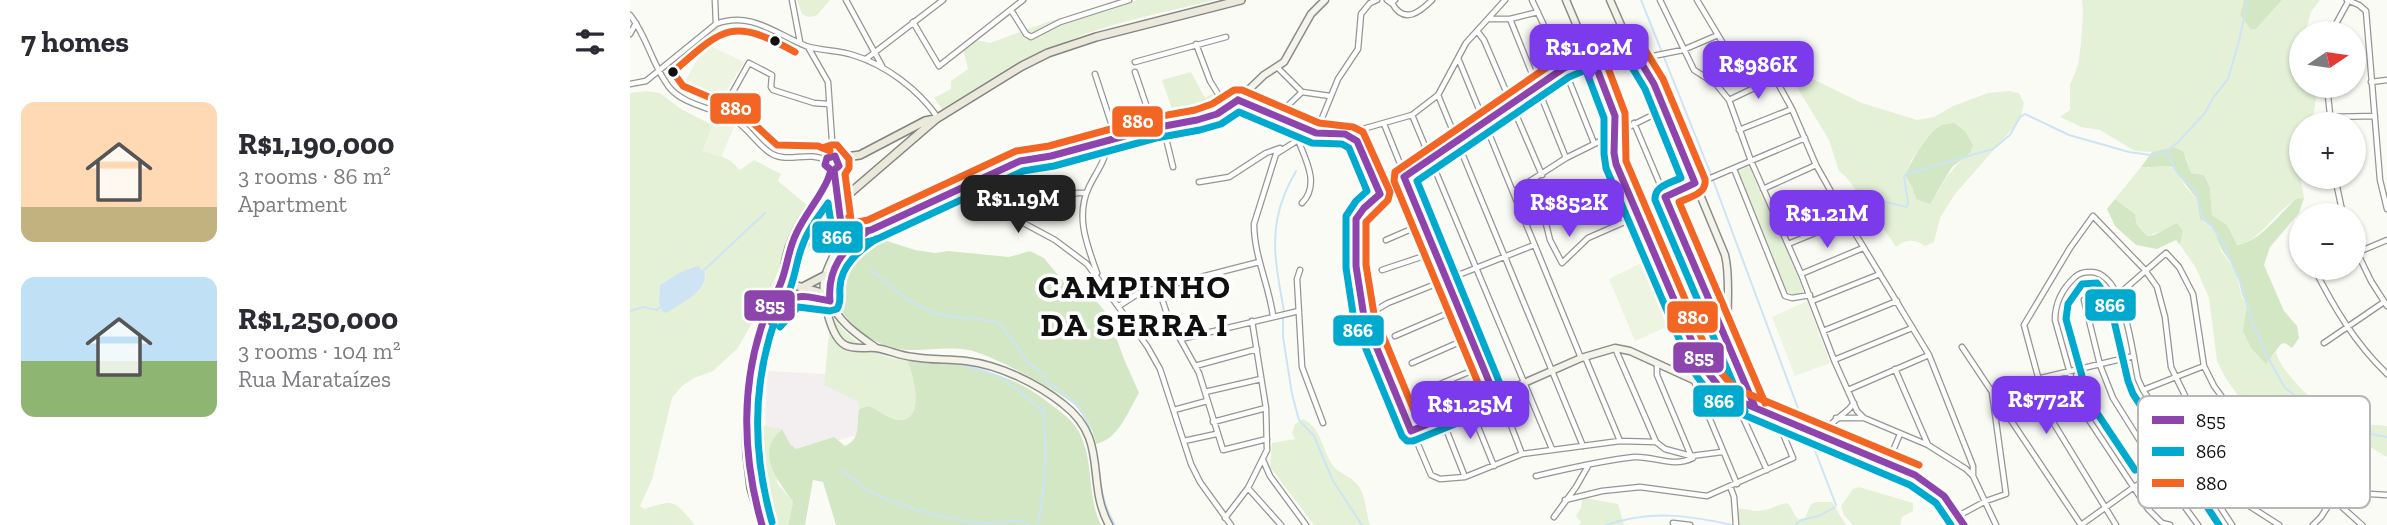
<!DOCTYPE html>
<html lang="en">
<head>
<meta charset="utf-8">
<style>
	body { margin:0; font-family:"Zilla Slab",serif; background:#f7f7f7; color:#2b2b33; height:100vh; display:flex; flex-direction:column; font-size:26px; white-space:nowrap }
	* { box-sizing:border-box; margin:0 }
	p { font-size:23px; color:#7c7c81 }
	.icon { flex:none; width:38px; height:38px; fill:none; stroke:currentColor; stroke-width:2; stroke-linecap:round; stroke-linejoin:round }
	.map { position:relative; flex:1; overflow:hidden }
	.sheet { display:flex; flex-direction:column; background:#fff; width:630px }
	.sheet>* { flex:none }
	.needle { width:46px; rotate:77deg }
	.controls { position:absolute; left:1659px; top:21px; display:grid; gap:14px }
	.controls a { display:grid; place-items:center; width:77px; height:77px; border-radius:50%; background:#fff; box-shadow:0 2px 5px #0004; font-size:35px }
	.price { position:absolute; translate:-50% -60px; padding:0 16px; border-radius:14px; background:#7c3aed; color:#fff; font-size:23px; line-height:46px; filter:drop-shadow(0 2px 4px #0008) }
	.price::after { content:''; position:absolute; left:50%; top:42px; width:21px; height:16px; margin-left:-10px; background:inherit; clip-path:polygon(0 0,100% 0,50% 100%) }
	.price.on { background:#222; color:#fff }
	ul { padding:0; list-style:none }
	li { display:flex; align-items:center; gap:21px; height:175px; padding:0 21px }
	li span { display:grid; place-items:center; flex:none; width:196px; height:140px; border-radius:14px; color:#555 }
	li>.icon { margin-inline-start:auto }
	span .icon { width:84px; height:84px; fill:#fffc; stroke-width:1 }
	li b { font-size:30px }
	h2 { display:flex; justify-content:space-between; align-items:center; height:84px; padding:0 21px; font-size:30px }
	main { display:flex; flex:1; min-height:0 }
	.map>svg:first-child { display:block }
	.industrial { fill:#f3eff1 }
	.green { fill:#e4f1d7; fill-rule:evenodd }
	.forest { fill:#d4e7c5 }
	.pitch { fill:#edf4e1 }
	.water { fill:#cee4f4 }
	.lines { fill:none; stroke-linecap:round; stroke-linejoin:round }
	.stream { stroke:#cee4f4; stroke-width:2 }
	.street-casing { stroke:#959593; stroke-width:7 }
	.secondary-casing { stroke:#8c8c8a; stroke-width:9 }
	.primary-casing { stroke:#838380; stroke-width:10 }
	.street { stroke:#fefefe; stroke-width:4.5 }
	.secondary { stroke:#f5f4eb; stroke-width:6 }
	.primary { stroke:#ebe8dc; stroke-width:7 }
	.street-bridge-casing { stroke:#959593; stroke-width:7; stroke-linecap:butt }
	.street-bridge { stroke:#fefefe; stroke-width:4.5 }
	.bus-1-casing { stroke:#fff; stroke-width:12 }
	.bus-2-casing { stroke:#fff; stroke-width:12 }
	.bus-3-casing { stroke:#fff; stroke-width:12 }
	.bus-1 { stroke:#8e44ad; stroke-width:7 }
	.bus-2 { stroke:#00a9ce; stroke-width:7 }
	.bus-3 { stroke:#f26522; stroke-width:7 }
	.bus-dot { fill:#0f0f0f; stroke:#fff; stroke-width:2.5 }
	.labels { text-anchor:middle; stroke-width:7; stroke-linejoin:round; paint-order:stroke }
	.district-label { font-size:33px; font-weight:bold; letter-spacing:2px; fill:#0f0f0f; stroke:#fff }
	.key { fill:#fff; stroke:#b7b7b7; stroke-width:2 }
	.key-label { font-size:19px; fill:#0f0f0f }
	.line-badge { stroke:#fff; stroke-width:2.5 }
	.badge-label { font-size:19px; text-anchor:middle; font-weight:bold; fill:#fff }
</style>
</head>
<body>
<main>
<section class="sheet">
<h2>7 homes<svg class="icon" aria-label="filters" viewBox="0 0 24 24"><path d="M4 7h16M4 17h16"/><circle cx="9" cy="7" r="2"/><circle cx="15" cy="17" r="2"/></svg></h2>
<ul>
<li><span style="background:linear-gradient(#ffd9b3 75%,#c2b280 0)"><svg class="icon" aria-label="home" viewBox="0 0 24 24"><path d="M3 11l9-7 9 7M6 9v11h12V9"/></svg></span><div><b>R$1,190,000</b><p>3 rooms · 86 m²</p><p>Apartment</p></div></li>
<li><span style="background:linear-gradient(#bfe0f5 60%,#8fb573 0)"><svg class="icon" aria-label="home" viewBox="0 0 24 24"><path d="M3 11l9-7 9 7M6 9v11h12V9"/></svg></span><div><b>R$1,250,000</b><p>3 rooms · 104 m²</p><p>Rua Marataízes</p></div></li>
</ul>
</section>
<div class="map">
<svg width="1757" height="525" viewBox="0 0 1757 525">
	<rect width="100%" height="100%" fill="#fbfbf6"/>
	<!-- industrial -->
	<path class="industrial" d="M137 371 197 374 227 394 231 434 161 453 134 456Z"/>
	<!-- green -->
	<path class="green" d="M167 0H200L186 16 178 17 172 14Z
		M508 0H585C536 12 486 21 440 40 394 58 354 85 314 112L304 98 321 89V81L338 69 333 49 346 40 360 43 420 21Z
		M1452 0H1614L1610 15 1621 30 1626 29 1652 0H1690L1681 12 1675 33H1671V86H1683L1686 99 1682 124H1671V160L1669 169 1674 198C1650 200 1635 240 1607 245L1594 223 1582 215 1580 187 1574 175 1561 173 1556 157 1543 147 1523 152 1505 151 1470 130 1451 127 1430 117 1440 110V85L1448 65 1451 44 1453 13Z
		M86 25 93 33 87 45 71 37Z
		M1164 70 1232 103 1287 120 1304 117 1323 106 1358 93 1379 91 1389 93 1394 103 1390 120 1325 194 1310 218 1304 242 1295 246C1284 239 1276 239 1266 247L1239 207 1216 177 1209 171 1199 140 1159 74ZM1336 132 1343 145C1331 163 1319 170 1308 192L1286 199 1282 187 1275 177 1281 161 1298 137Z
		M561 72 575 98 582 94 588 105 587 109 579 114 546 121 532 80Z
		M17 91 30 93 51 109 84 126 75 148 101 161 110 170 124 160 151 174 148 181 178 206 135 301 107 349 83 371 64 378 52 386 42 398 22 480 10 506 14 509C45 500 42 498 65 525H0V93ZM63 267 72 269 76 277 33 283Z
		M1536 165 1546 170 1555 186 1567 199 1573 222 1585 229 1591 251 1605 269 1612 298 1617 303 1615 315 1638 361 1646 352C1651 374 1697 417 1719 423 1730 426 1745 424 1757 426V457L1742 448 1735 447 1727 473 1717 479 1696 462 1638 431 1627 421 1596 379 1587 361 1579 298 1566 268 1550 245 1553 231H1532L1517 236 1507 225 1505 214 1485 199 1511 167 1518 168Z
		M1120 166C1126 186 1135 202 1145 220 1156 243 1165 268 1173 291L1167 295 1159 293 1153 286 1142 253 1107 171Z
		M201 314C218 340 246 359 277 360 283 374 297 422 269 420 258 419 248 409 238 406L229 409 227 401 194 385Z
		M673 419C692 429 691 447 702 464 709 475 723 476 730 488 736 499 736 513 740 525H684L640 467 642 443 665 439 662 433 665 424Z
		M124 424 152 429 149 431 147 483 163 502 158 525H140L130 478Z
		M1229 487 1283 503V511L1272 517 1270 525H1223L1214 515 1211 506 1223 489Z
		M955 498 988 504 994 525H949L951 522 946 516 951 508 952 500Z
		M1187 502H1202L1216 525H1107V509C1115 508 1119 511 1126 511 1137 511 1147 505 1157 503 1164 508 1162 517 1171 520L1175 518 1181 504Z"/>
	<!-- forest -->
	<path class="forest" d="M1614 0H1652L1626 29 1621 30 1610 15Z
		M1324 123 1336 132 1343 145 1340 153 1322 167 1300 204 1286 199 1282 187 1275 176C1280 163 1299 130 1312 125 1316 124 1320 124 1324 123Z
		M1543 147 1553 151 1561 173 1574 175 1580 187 1582 215 1597 225 1607 245C1631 241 1649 214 1666 199L1674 198 1669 213 1640 247 1634 265 1654 311 1667 326 1669 338 1662 348 1655 343 1651 344 1636 364 1621 348 1613 331 1617 303C1610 296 1611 286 1608 276 1601 257 1589 254 1585 229L1570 219 1567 199 1542 167C1531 164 1522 169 1511 167L1522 152Z
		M1485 199 1505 214 1507 225 1517 236 1524 235 1547 223 1553 231 1550 245 1546 240 1527 249 1506 245 1485 226 1477 209Z
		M254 240 285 250 306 253 318 251 379 257 400 251 414 258 432 280 447 287 468 303 478 315 494 359 509 393C498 411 489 439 466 444 464 432 458 420 450 410 438 395 359 353 338 350 300 344 273 361 235 335 225 328 204 305 202 293 199 274 214 247 233 241 239 239 248 240 254 240Z
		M277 360C329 363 371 368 414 399 430 412 446 420 453 441 463 468 458 499 471 525H206L193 482 183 480 175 525H158L163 502C148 480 124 454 152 429L160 444 166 449 204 437 215 446C232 438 226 424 229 409L238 406C248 409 258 419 268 420 297 422 283 374 277 360Z"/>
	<!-- pitch -->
	<path class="pitch" d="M76 44 114 62 87 107 50 90Z
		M85 120 104 127 91 157 72 151Z
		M1011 263 1018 265 1043 324 1005 341 979 279Z
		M1177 301 1200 363 1165 376 1142 317Z"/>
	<!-- water -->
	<path class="water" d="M68 266 75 273C76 294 50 303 36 313L32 311 29 301 30 285C41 278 54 269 68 266Z"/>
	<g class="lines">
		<!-- stream -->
		<path class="stream" d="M1011 0 1080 172 1175 427
			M1536 152 1548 174 1566 191 1573 219 1582 226 1594 245 1609 279 1623 324 1637 356 1655 388 1696 418 1718 430 1757 437
			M1205 196 1217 193 1277 207 1278 202 1274 176 1276 174 1363 149 1380 135 1390 117 1395 114 1439 135 1499 152 1520 155 1535 152 1547 143 1575 113 1583 98 1598 79 1609 41 1618 0
			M240 269 275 298 305 314 362 321 371 325 398 362 414 375 416 382C485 417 454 474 485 525
			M72 272 135 213
			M0 311 13 307 27 310 30 307
			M654 311C647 272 638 235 654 196 657 187 662 179 666 171
			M653 318V337L662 394 669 420 684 436 703 481 732 525
			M240 351 284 360
			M324 363 352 370 374 379 414 412
			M1179 435 1206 505
			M211 469C218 474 225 481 232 486 261 506 318 519 352 523 369 525 384 516 400 525
			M408 525C416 483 417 448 413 405
			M976 525C1021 510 1057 515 1102 525
			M1165 525 1171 520 1189 516 1205 507"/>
		<!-- street casing -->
		<g class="street-casing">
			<path id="street" d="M85 0 86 24
				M162 0 170 42
				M216 0 252 66
				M757 0 761 3 765 0
				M902 0 934 68 964 143
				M1030 0 1064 70 1086 84 1099 100 1121 161 1171 274 1204 360 1227 411 1234 418
				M1067 0 1094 45 1145 78 1162 109 1186 165 1217 220 1299 355 1343 466V476
				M1717 0 1729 5 1736 11 1750 180 1757 209
				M762 3C774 25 790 12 802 0
				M381 10 396 34 401 37 430 22 499 0
				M0 15C17 36 22 65 39 87 54 106 86 108 106 121 120 130 128 146 142 154 158 163 179 151 195 160
				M859 19H880L936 158
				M880 19 908 12
				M283 22 309 66 393 0
				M847 31 854 40 912 175
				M1701 33 1719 0
				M0 34 6 23
				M566 44 580 81 596 107
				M178 47 198 82 203 155
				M962 56 998 41
				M828 58 951 358
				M236 59 313 0
				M1008 59 1053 50 1088 35
				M505 62 596 37
				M647 67 672 92 700 96
				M505 72 524 128
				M465 74 486 138
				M1741 82 1757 80
				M0 84 16 81 86 24C121 11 144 33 176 46 191 51 208 50 223 55 256 65 289 90 308 118
				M1697 86 1701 124
				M808 95 953 446
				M1099 100 1145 78
				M91 113 119 63 142 75 141 87 143 90 184 103 198 104
				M782 115 922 449
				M647 116 672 92
				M1700 117 1745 116
				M1004 123 1085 315 1098 342
				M754 124 864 396
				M533 126 543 167
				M1109 130 1162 109
				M686 133 708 79 728 49 731 14 740 3 747 0
				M715 134 782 115 808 95 836 43 875 0
				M668 140C676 160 690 185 672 203
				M195 160 200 156 208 158 209 166 204 170 205 180
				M1104 169 1155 296 1162 298 1180 295
				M1705 177 1713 215
				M905 180 920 240 932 263 958 238 1008 216
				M569 182 599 177 636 153 650 148
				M330 189 425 240 457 264 517 346 530 369 561 464 570 482 601 525
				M1133 189 1186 165
				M883 192 936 158 1035 109
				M750 194 734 208 726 219V266L734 317 801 475 810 479 835 477 892 454 990 441 1026 442 1035 449 1061 456 1092 452
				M435 197 447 193H456
				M1005 210 1175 138
				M1147 218 1201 193
				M210 238 211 220
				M756 240 793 224
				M1158 244 1217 220
				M1724 246 1741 281 1757 306
				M1726 253 1757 240
				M1684 268C1704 308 1725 343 1757 374
				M670 270 667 279 672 367 693 423
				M752 270 806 252
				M467 273C457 245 445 216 459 187 466 172 477 160 477 142
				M1171 274 1233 248
				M1034 277 1065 264
				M528 287 538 317 569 373 593 450 637 439
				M1489 294 1536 253 1549 267 1563 294 1574 366 1584 386 1619 434 1707 492 1757 495
				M1454 300 1470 365 1483 398 1530 473 1568 525
				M1182 301 1250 274
				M489 306 509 293 629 262
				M643 316C639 285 624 256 624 224L646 154 668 140 678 130
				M734 317 758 303 904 245
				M1193 331 1267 301
				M765 336 830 308
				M551 339 669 311
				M1694 343 1754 302
				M1332 347 1451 525
				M985 348 1026 442
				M955 357 990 441
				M1204 360 1282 328
				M782 363 841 337
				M1027 365V375L1061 456
				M565 366 627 349
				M1265 369 1298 445
				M1407 379 1504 356
				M1064 381 1107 484
				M1218 390 1299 355
				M1513 390 1574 366
				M575 392 631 379
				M789 393 853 366
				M869 394 892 454
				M1105 400 1137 470
				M840 407 864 466
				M544 410 577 401
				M1206 418H1234L1298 445 1336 469 1343 476 1366 525
				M812 419 835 477
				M583 422 636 408
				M1188 435 1219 409 1224 403
				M554 441 586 434
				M633 460 640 476 676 525
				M1257 465 1270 434
				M906 476C936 469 974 460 1004 457 1026 456 1042 468 1063 458
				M1577 484 1610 500 1649 525
				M1100 486 1104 497 1106 525
				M618 488 651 525
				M1703 499 1732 525
				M935 500 972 491 1010 487 1077 496 1163 458 1149 424V420
				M1610 500 1640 447
				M1328 516 1356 501 1376 494 1362 392
				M924 517 946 487 958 466
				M595 518 618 488 637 450 636 408 622 321
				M1043 523 1060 525
				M1451 525 1504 487 1555 456
				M1486 525 1418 414 1394 325 1440 248 1463 216 1515 270 1527 287 1535 317 1541 367 1562 410 1605 462 1676 503
				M1540 525 1532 523 1518 509 1449 405 1425 320C1425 304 1432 289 1445 277 1449 273 1454 272 1460 272 1495 271 1502 353 1508 379L1513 390 1602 525
				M1683 525 1691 517 1707 492"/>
		</g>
		<!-- secondary casing -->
		<g class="secondary-casing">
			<path id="secondary" d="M936 0 985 116 984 153 986 164 1072 365 1095 393
				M980 0 998 41 1024 84 1095 255C1102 284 1094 315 1100 344 1104 365 1117 387 1125 407
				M608 100 678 130 686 133 715 134 727 141 750 194 907 85 934 68 962 56
				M238 232C232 236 224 239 219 244 207 256 194 283 200 300 207 321 228 335 245 347
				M219 234 241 230 273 216 351 178 390 161 421 156 524 128 567 120 587 114 608 100 634 75 654 62 681 14 695 0
				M211 241C205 253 196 268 194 281 192 296 200 337 215 345 224 350 236 347 246 348 259 350 270 356 283 357 300 360 318 359 336 361 369 365 407 383 433 404 480 440 455 481 479 525
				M1085 315 1098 316
				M781 431 796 426 951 358 985 348 1000 351 1149 419 1285 475C1308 488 1320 503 1334 525"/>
		</g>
		<!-- primary casing -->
		<g class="primary-casing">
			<path id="primary" d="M208 158 230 155 295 121 305 119
				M166 259 162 276 164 285 199 295
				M154 272C156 254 163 235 173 219 183 202 197 189 201 170
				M171 288 196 275
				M131 337 162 297 172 295 200 301
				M132 525 121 488 117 454 116 421 123 356 136 312 153 277 191 218 306 119 392 66 418 53 466 37 611 0"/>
		</g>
		<!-- street -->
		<use href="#street" class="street"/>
		<!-- secondary -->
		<use href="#secondary" class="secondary"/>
		<!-- primary -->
		<use href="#primary" class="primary"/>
		<!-- street-bridge casing -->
		<g class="street-bridge-casing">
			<path id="street-bridge" d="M205 180 211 220"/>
		</g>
		<!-- street-bridge -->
		<use href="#street-bridge" class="street-bridge"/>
		<!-- bus-1 casing -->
		<g class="bus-1-casing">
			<path id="bus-1" d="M962 56 985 116 984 153 986 164 1072 365 1090 388 1104 399 1285 475 1314 496 1334 525
				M608 100 686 133 715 134 727 141 750 194
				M774 177 934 68 998 41 1024 84 1065 183 1035 197 1125 407
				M774 177 865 396
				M750 194 734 208 726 219V266L734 317 781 431
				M141 322C166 293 162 293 200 301 197 269 213 249 238 231
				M781 431 865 396
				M132 525C112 456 110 382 136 314 140 304 146 295 150 285 157 269 158 250 166 234 175 214 190 198 198 179L201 170 195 165 197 158 205 156 209 166 204 170 211 224 219 234 241 230 390 161 421 156 524 128 567 120 587 114 608 100"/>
		</g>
		<!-- bus-2 casing -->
		<g class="bus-2-casing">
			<path id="bus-2" d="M952 60 974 118V154L976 168 1062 369C1072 385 1084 399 1100 409L1280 485 1306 503 1321 525
				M150 327 168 307 200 311 207 309C212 301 209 295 210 287 211 265 230 250 246 239
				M1505 470 1459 401 1436 319 1438 304 1452 284 1467 283 1479 299 1498 381 1503 394 1589 525
				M142 522C123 455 122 386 145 320 149 308 157 298 161 286 166 272 167 258 173 244 178 229 189 216 198 203 203 241 206 249 245 240L393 171 424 166 526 138 570 130 591 124 609 112 682 143 712 144 719 148 737 191 726 201 716 216V268L724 320 772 436 777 441H783L869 406 874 402 875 396 787 181 939 77 994 54 1015 89 1051 178C1040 183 1024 186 1025 200L1115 411"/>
		</g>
		<!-- bus-3 casing -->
		<g class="bus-3-casing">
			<path id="bus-3" d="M165 52C102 17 94 27 43 72L53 86 109 110 147 145 188 146 200 151
				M972 52 995 113 996 161 1081 360 1098 381 1109 390 1289 465
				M192 148 201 145H207L219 159V168L215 174 221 220 220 240
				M219 217 223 223 238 220 386 151 419 146 521 118 565 110 582 104 604 90H612L689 123 723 127 733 132 760 192 758 200 736 222V265L744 314 787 418 851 390 764 181 765 172 929 59 1000 31 1006 35 1033 79 1075 179C1077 194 1060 197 1049 202L1135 403"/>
		</g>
		<!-- bus-1 -->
		<use href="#bus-1" class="bus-1"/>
		<!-- bus-2 -->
		<use href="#bus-2" class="bus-2"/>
		<!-- bus-3 -->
		<use href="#bus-3" class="bus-3"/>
	</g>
	<!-- markers -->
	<g class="bus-dot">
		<circle cx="145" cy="41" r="6"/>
		<circle cx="43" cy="72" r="6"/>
	</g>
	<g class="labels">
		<!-- district labels -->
		<g class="district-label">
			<text x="505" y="298">CAMPINHO<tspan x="505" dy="38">DA SERRA I</tspan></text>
		</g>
	</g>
	<!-- legend -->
	<rect x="1508" y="396" width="232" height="112" rx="10" class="key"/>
	<rect x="1522" y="416" width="32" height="8" fill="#8e44ad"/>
	<rect x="1522" y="447" width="32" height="9" fill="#00a9ce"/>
	<rect x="1522" y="479" width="32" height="8" fill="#f26522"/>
	<g class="key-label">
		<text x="1566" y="427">855</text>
		<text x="1566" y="458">866</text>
		<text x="1566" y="490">880</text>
	</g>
	<g class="line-badge">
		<rect x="79" y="92" width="53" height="33" rx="7" fill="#f26522"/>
		<rect x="481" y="105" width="53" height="33" rx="7" fill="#f26522"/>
		<rect x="181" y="220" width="53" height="34" rx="7" fill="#00a9ce"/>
		<rect x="1454" y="288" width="53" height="34" rx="7" fill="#00a9ce"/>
		<rect x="113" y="289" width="53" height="33" rx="7" fill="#8e44ad"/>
		<rect x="1036" y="300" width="53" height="34" rx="7" fill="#f26522"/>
		<rect x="702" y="314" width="53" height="33" rx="7" fill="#00a9ce"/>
		<rect x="1042" y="341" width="53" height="33" rx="7" fill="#8e44ad"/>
		<rect x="1062" y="384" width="53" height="34" rx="7" fill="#00a9ce"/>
	</g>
	<g class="badge-label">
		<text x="106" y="115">880</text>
		<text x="508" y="128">880</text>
		<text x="207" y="244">866</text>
		<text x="1480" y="312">866</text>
		<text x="140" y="312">855</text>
		<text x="1063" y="324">880</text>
		<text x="728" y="337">866</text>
		<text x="1069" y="364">855</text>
		<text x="1089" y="408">866</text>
	</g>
</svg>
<div class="controls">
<a><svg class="needle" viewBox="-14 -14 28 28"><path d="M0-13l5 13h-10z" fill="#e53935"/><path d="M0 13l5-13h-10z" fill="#7c7c81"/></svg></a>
<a>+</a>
<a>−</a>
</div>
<b class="price" style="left:959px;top:84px">R$1.02M</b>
<b class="price" style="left:1128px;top:101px">R$986K</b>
<b class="price on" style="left:388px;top:235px">R$1.19M</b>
<b class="price" style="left:939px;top:239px">R$852K</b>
<b class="price" style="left:1197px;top:250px">R$1.21M</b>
<b class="price" style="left:1416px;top:436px">R$772K</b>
<b class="price" style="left:840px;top:441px">R$1.25M</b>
</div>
</main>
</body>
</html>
